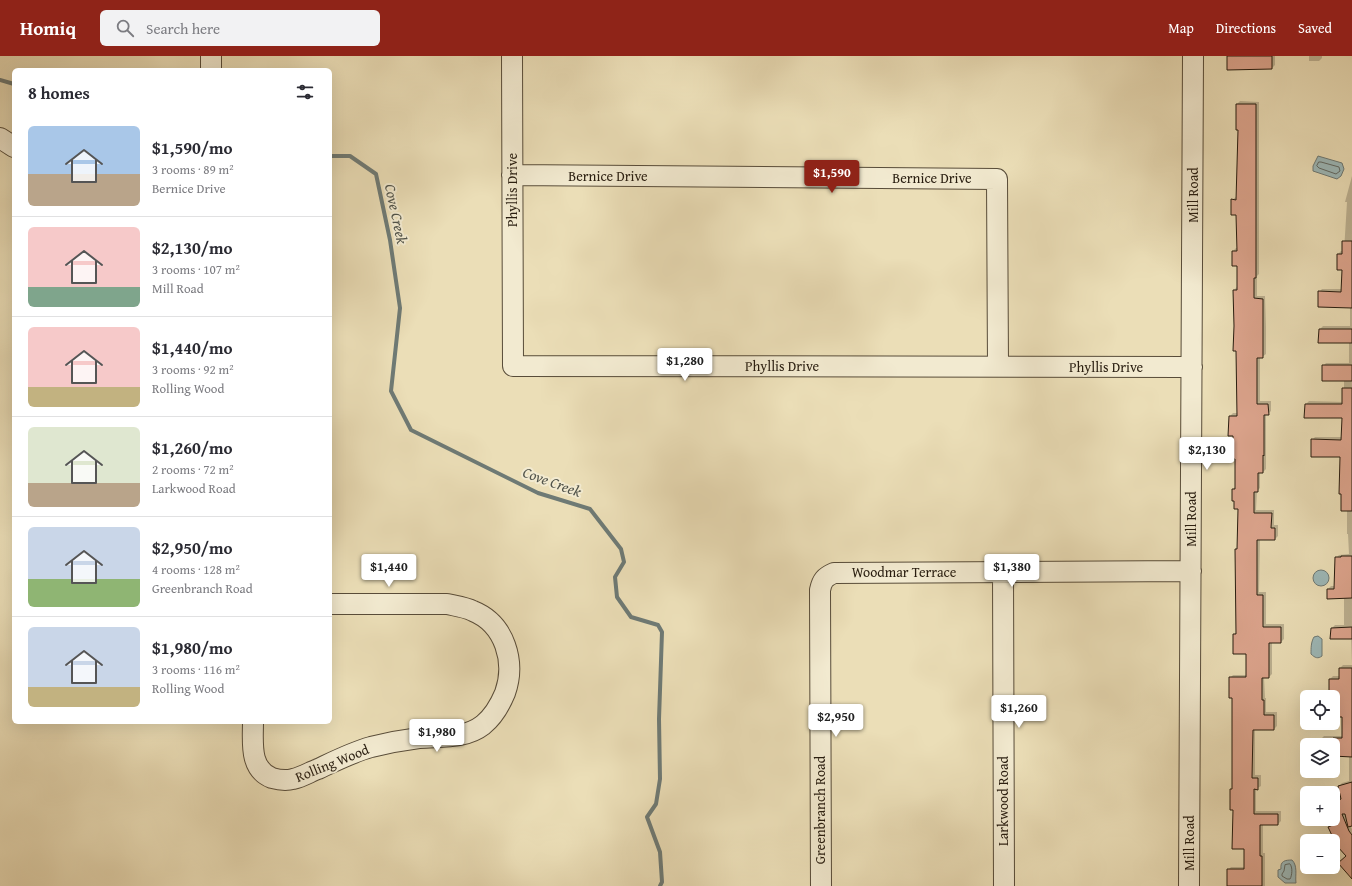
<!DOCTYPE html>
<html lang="en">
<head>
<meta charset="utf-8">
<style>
	body { margin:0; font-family:"Gentium Book Plus",serif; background:#f2f2f3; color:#2b2b33; height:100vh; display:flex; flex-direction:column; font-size:15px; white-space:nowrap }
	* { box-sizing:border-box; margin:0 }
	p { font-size:13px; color:#7c7c81 }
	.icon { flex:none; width:22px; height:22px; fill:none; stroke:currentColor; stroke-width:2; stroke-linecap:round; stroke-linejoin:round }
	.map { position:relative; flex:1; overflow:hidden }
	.sheet { position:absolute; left:12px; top:12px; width:320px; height:656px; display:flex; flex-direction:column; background:#fff; border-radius:6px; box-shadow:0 4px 16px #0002 }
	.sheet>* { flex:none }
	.controls { position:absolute; left:1300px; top:634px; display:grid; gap:8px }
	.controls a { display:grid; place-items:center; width:40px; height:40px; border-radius:6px; background:#fff; box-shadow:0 4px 16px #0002; font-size:20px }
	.price { position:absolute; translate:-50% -34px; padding:0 9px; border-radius:4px; background:#fff; color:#222; font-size:13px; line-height:26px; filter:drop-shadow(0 1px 2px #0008) }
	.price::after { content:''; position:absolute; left:50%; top:24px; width:12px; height:9px; margin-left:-6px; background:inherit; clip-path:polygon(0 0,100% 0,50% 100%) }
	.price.current { background:#8f2418; color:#fff }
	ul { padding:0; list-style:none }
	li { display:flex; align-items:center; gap:12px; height:100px; padding:0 16px }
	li+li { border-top:1px solid #e1e1e2 }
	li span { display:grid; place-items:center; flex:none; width:112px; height:80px; border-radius:6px; color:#555 }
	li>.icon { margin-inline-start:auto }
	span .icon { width:48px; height:48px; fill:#fffc; stroke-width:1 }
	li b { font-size:17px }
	h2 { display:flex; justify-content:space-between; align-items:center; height:48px; padding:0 16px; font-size:17px }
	header { display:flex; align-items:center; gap:24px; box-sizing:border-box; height:56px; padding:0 20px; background:#8f2418; color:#fff }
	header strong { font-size:19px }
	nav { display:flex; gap:22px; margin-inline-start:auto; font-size:14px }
	.search { width:280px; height:36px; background:#f2f2f3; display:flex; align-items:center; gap:10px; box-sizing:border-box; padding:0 14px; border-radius:6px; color:#7c7c81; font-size:15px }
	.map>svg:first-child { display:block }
	.water { fill:#9db9b9; stroke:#6e7a75 }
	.shadow { fill:#0003 }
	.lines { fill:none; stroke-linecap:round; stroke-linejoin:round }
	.shore { stroke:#626a64; stroke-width:1 }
	.stream { stroke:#6e7a75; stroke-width:4 }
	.building { fill:#dda58e; stroke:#271c0f }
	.minor-casing { stroke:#584c39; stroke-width:22 }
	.minor { stroke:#f2ead0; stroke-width:20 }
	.labels { text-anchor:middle; stroke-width:4; stroke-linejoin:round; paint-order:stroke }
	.street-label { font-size:14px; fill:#271c0f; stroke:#f2ead0 }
	.water-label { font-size:15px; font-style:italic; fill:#50534a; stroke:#f2ead0 }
</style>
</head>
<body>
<header>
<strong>Homiq</strong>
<div class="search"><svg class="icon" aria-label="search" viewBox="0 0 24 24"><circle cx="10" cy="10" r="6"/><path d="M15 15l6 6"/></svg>Search here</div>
<nav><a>Map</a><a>Directions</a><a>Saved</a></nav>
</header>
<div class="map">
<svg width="1352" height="830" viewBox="0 0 1352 830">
	<rect width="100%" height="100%" fill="#ebdeb7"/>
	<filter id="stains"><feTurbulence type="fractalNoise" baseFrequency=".005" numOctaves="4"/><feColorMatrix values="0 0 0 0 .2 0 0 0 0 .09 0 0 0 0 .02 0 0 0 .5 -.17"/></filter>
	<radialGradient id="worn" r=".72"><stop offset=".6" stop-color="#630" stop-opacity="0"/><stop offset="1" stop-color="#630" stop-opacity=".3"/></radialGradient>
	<!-- water -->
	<path class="water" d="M1318 100 1342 107 1344 113 1341 120 1337 123 1313 115V110Z
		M1313 522a8 8 0 1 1 16 0a8 8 0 1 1-16 0Z
		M1318 580 1322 583V600C1318 603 1315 602 1311 598 1311 592 1311 586 1314 581Z
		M1292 804C1298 810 1295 819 1296 827H1285L1278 821V814L1281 813C1280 805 1285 804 1292 804Z"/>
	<!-- shadow -->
	<path class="shadow" d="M1228 0H1275V9L1272 12Z
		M1309 0H1322V2L1319 5H1309Z
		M1240 45 1259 46V218L1257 220V240H1265L1266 271V298L1262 301H1260V345H1271V355L1268 358H1266V413L1263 416H1260V432L1257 435 1256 454H1274V469H1278V480L1275 483H1260L1259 536H1266V568H1284V583L1281 586H1272V618L1269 621H1264L1265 642H1266V656H1277V670L1274 673H1255V719H1261V730L1256 733V755H1281V765L1278 768H1263V797H1265V830H1228V814L1231 811H1246V792L1234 732 1233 641 1230 622 1233 619H1247V597H1234V578L1237 576 1236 493 1238 491 1239 452 1233 433 1236 430 1234 379 1230 360 1233 357H1238L1234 234 1238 230V209H1233V195L1236 192H1238L1237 158 1232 144 1236 141H1237L1239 73 1237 48Z
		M1352 120V755L1345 757 1352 773V821L1347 800 1330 771 1334 767 1333 737H1328V735L1331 732 1335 730 1340 742H1342L1339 730 1342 727 1349 725V700L1333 699V689H1321V683L1324 680H1343V660H1333V641H1330V623L1333 620H1340V612L1343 609H1352L1351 582 1332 572 1335 569H1344V542H1328V533L1331 530H1335L1336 502 1339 499 1349 498 1348 478H1347V454L1341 400 1312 384 1315 381H1342L1343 362 1306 348 1309 345 1344 346V324L1323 310 1326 307H1349V286H1319L1320 273 1323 270H1350V251L1319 236 1322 233H1342L1343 213 1338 198 1341 195H1344L1347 146H1345Z"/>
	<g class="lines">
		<!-- shore -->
		<path class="shore" d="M1319 106H1321L1339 111 1340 115 1336 118 1319 112 1317 110Z
			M1290 808C1293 811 1292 820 1290 823H1287L1282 820V818L1284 815 1285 809Z"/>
		<!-- stream -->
		<path class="stream" d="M0 24 14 28
			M330 100H350L376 118 390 184 400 252 391 335 411 374 538 437 590 453 621 493 624 506 615 521 617 541 631 561 658 569 662 576 659 663 660 723 656 748 647 761 660 796 662 826 660 830"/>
	</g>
	<!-- building -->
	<path class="building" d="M1227 0H1272V13L1227 14Z
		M1236 48H1256V222H1254V242L1263 243V302H1257V348H1268L1269 359H1264V400L1263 399V417H1258V436H1254V457H1272L1271 472H1275V484H1257V539H1263V571H1281V587H1269V622H1262V644H1264V659H1274V674H1253L1252 722H1258V734L1254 733V758H1278V769H1260V800H1262V830H1227V813H1244V793H1232L1233 754H1230V733H1232V642H1229V621H1246V598H1233V578H1236L1235 493H1237L1238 453H1234V445H1232V433H1235V403H1232L1233 380H1228L1229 360H1237L1236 295H1233L1234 270 1233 234H1237V210H1232V195H1237L1236 159H1231V143L1236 144 1238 74H1236Z
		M1342 185H1352V252L1318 251V235L1341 236 1342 214H1337V198H1342Z
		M1319 273H1352V287H1318Z
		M1322 309H1352V325H1322Z
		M1342 332H1352V455H1341V438H1339L1340 401H1311V383L1341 384 1342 362H1304L1305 348H1342Z
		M1341 500H1352V542L1327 543V533H1334L1335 501H1341Z
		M1352 571V583H1330L1331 572Z
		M1339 612H1352V701L1333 700V682H1342V661H1333V641H1329V623H1339Z
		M1352 726V770L1348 771 1345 758H1342L1349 775 1352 779V823L1338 807 1346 800 1337 790 1328 771 1333 769V737L1337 745 1341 743 1338 730Z"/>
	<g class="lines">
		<!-- minor casing -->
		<g class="minor-casing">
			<path id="minor" d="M211 0V14
				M512 0 513 310 1192 311
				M0 82 14 91
				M512 119 997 123 998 310
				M1003 516 1004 830
				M253 666C253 686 249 713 272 722 279 724 286 725 293 723 302 721 310 716 318 713 335 705 353 696 371 691 387 687 403 684 419 682 441 680 465 683 483 669 494 660 500 649 505 637 516 606 505 568 473 555 465 551 456 550 447 548H330
				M821 830 820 534C822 524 825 521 834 517L1191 515
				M1189 830 1193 0"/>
		</g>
		<!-- minor -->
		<use href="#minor" class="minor"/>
	</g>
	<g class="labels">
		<!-- street labels -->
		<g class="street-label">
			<text x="608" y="125">Bernice Drive</text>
			<text x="932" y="127">Bernice Drive</text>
			<text transform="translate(512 134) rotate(-90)" y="5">Phyllis Drive</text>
			<text transform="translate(1193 139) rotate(-90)" y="5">Mill Road</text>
			<text x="782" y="315">Phyllis Drive</text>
			<text x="1106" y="316">Phyllis Drive</text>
			<text transform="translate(1191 463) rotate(-90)" y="5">Mill Road</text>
			<text x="904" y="521">Woodmar Terrace</text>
			<text transform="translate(332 707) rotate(-22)" y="5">Rolling Wood</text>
			<text transform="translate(1003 745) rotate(-90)" y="5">Larkwood Road</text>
			<text transform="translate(820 754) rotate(-90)" y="5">Greenbranch Road</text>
			<text transform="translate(1189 787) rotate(-90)" y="5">Mill Road</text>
		</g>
		<!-- water labels -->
		<g class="water-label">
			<text transform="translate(396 158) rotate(78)" y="5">Cove Creek</text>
			<text transform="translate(552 426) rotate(20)" y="5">Cove Creek</text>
		</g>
	</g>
	<rect width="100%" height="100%" filter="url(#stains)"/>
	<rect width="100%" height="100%" fill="url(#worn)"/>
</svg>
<div class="controls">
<a><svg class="icon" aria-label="locate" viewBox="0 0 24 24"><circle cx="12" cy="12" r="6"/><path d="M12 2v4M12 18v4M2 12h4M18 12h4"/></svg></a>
<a><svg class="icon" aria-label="layers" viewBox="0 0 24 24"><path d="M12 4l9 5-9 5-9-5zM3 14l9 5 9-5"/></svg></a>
<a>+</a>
<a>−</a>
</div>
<b class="price current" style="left:832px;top:138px">$1,590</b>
<b class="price" style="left:685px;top:326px">$1,280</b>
<b class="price" style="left:1207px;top:415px">$2,130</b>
<b class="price" style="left:389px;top:532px">$1,440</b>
<b class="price" style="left:1012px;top:532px">$1,380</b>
<b class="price" style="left:1019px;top:673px">$1,260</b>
<b class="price" style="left:836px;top:682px">$2,950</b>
<b class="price" style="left:437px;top:697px">$1,980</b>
<section class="sheet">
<h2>8 homes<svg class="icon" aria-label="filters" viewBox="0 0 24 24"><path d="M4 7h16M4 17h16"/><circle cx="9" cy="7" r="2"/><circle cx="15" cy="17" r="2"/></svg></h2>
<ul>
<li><span style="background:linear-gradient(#a9c7e8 60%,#b9a48a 0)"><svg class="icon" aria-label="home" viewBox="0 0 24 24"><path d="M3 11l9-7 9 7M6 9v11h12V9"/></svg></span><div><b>$1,590/mo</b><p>3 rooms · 89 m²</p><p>Bernice Drive</p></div></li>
<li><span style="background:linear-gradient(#f6c9c9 75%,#7fa58c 0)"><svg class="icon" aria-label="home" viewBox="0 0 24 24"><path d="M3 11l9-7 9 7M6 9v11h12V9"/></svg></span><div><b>$2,130/mo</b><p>3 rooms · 107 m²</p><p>Mill Road</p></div></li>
<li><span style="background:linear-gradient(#f6c9c9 75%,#c2b280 0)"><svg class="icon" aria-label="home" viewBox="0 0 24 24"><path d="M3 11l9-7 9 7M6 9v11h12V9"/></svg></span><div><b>$1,440/mo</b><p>3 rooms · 92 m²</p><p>Rolling Wood</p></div></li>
<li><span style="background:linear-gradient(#dfe7d0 70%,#b9a48a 0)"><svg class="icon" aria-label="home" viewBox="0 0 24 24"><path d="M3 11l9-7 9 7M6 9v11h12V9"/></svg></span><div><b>$1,260/mo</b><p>2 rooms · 72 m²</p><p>Larkwood Road</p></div></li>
<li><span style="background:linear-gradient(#c9d6e8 65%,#8fb573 0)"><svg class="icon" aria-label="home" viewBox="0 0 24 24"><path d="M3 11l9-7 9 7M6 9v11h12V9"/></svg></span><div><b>$2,950/mo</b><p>4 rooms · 128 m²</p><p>Greenbranch Road</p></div></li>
<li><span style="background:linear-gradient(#c9d6e8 75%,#c2b280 0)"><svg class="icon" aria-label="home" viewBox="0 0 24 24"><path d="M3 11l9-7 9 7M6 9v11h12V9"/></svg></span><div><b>$1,980/mo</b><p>3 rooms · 116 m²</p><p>Rolling Wood</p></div></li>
</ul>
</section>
</div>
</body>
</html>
